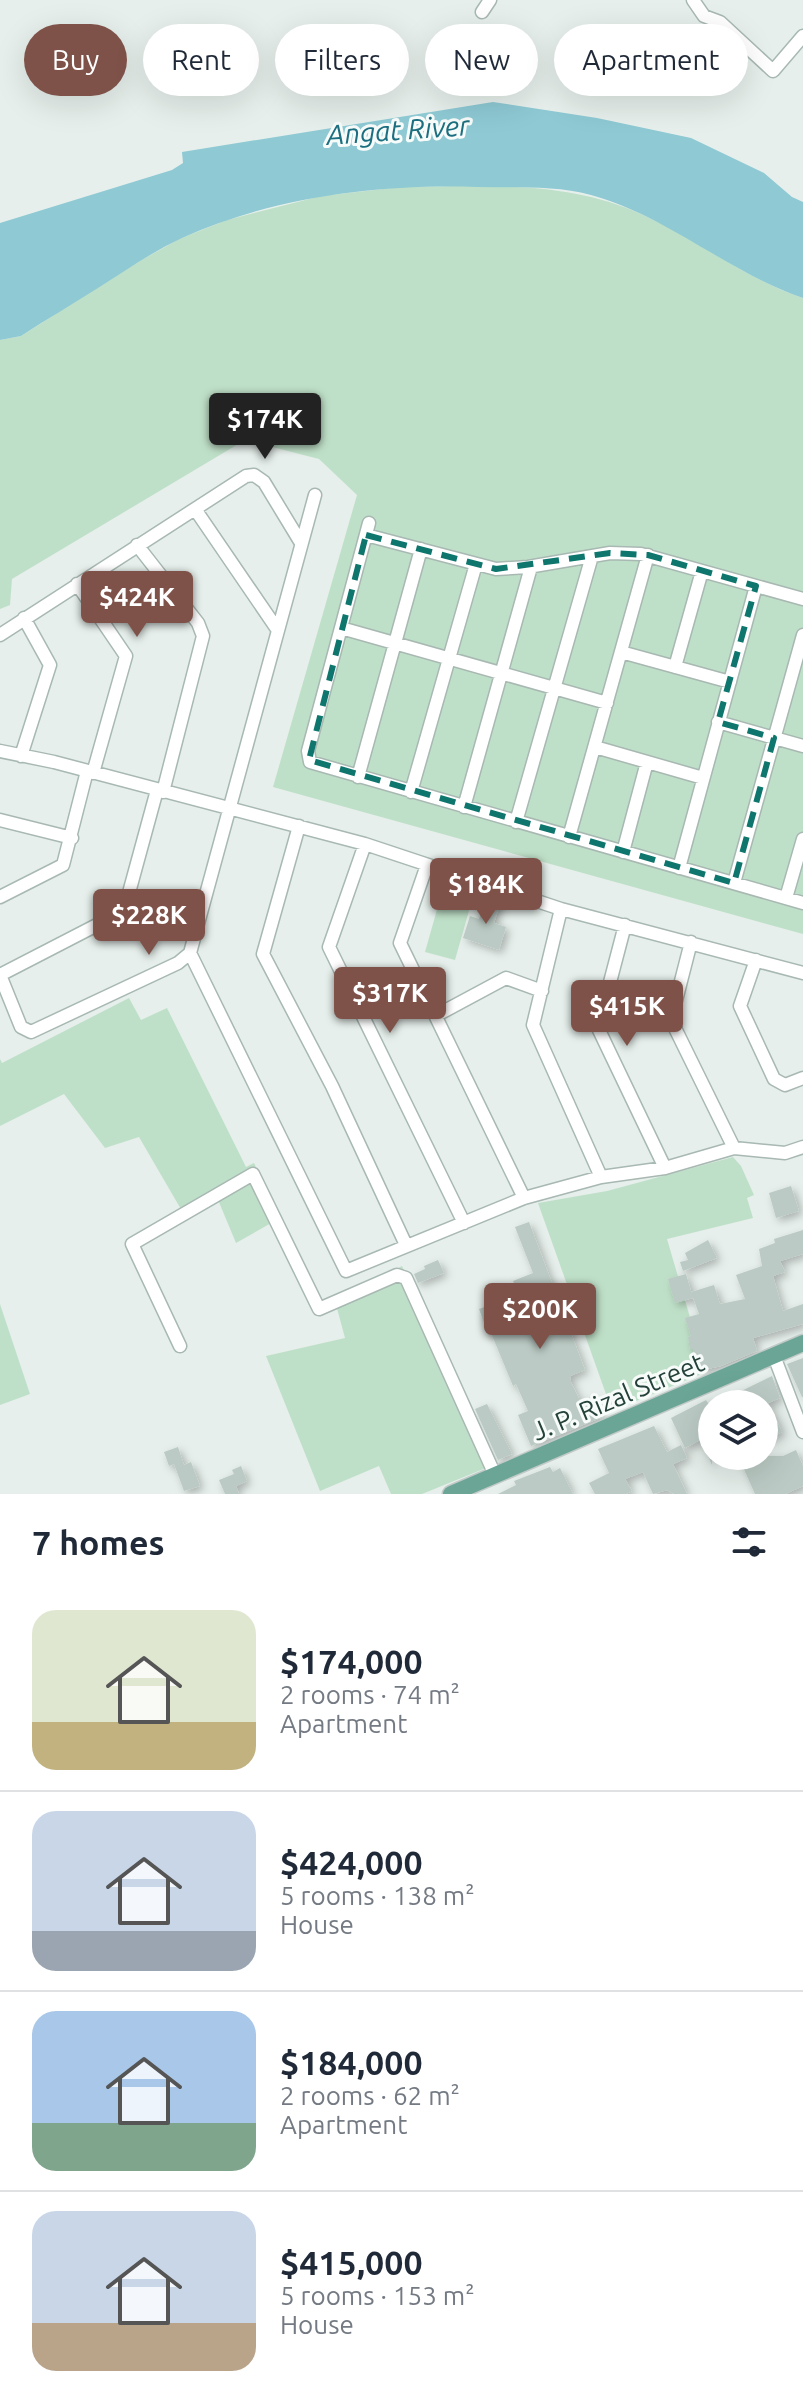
<!DOCTYPE html>
<html lang="en">
<head>
<meta charset="utf-8">
<style>
	body { margin:0; font-family:Ubuntu,sans-serif; background:#f2f2f3; color:#1f2937; height:100vh; display:flex; flex-direction:column; font-size:30px; white-space:nowrap }
	* { box-sizing:border-box; margin:0 }
	p { font-size:26px; color:#747a83 }
	.icon { flex:none; width:44px; height:44px; fill:none; stroke:currentColor; stroke-width:2; stroke-linecap:round; stroke-linejoin:round }
	.map { position:relative; height:1494px; overflow:hidden }
	.drawer { display:flex; flex-direction:column; background:#fff; flex:1 }
	.drawer>* { flex:none }
	.top-card { position:absolute; left:24px; top:24px; width:756px; height:72px; display:flex; gap:16px }
	.controls { position:absolute; left:698px; top:1390px; display:grid; gap:16px }
	.controls a { display:grid; place-items:center; width:80px; height:80px; border-radius:50%; background:#fff; box-shadow:0 8px 32px #0002; font-size:40px }
	.price { position:absolute; translate:-50% -68px; padding:0 18px; border-radius:8px; background:#7f5249; color:#fff; font-size:26px; line-height:52px; filter:drop-shadow(0 2px 4px #0008) }
	.price::after { content:''; position:absolute; left:50%; top:48px; width:24px; height:18px; margin-left:-12px; background:inherit; clip-path:polygon(0 0,100% 0,50% 100%) }
	.price.on { background:#222; color:#fff }
	ul { padding:0; list-style:none }
	li { display:flex; align-items:center; gap:24px; height:200px; padding:0 32px }
	li+li { border-top:2px solid #e0e1e3 }
	li span { display:grid; place-items:center; flex:none; width:224px; height:160px; border-radius:24px; color:#555 }
	li>.icon { margin-inline-start:auto }
	span .icon { width:96px; height:96px; fill:#fffc; stroke-width:1 }
	li b { font-size:34px }
	h2 { display:flex; justify-content:space-between; align-items:center; height:96px; padding:0 32px; font-size:34px }
	.pill { padding:0 28px; border-radius:36px; background:#fff; box-shadow:0 8px 32px #0002; font-size:28px; line-height:72px }
	.pill.on { background:#7f5249; color:#fff }
	.map>svg:first-child { display:block }
	.green { fill:#bfe0c8 }
	.water { fill:#8ec9d4 }
	.building { fill:#bbcac4; fill-rule:evenodd; filter:url(#shadow) }
	.lines { fill:none; stroke-linecap:round; stroke-linejoin:round }
	.minor-casing { stroke:#a8b8b2; stroke-width:15 }
	.major-casing { stroke:#c2cac8; stroke-width:19 }
	.minor { stroke:#fff; stroke-width:12 }
	.major { stroke:#6aa596; stroke-width:16 }
	.marked { fill:none; stroke:#0f766e; stroke-width:6; stroke-dasharray:16 10; stroke-linejoin:round }
	.labels { text-anchor:middle; stroke-width:6; stroke-linejoin:round; paint-order:stroke }
	.street-label { font-size:26px; fill:#24423a; stroke:#f7fbf9 }
	.water-label { font-size:28px; font-style:italic; fill:#1c6f80; stroke:#f7fbf9 }
</style>
</head>
<body>
<div class="map">
<svg width="803" height="1494" viewBox="0 0 803 1494">
	<defs>
		<filter id="shadow"><feDropShadow dx="3.5" dy="3.5" stdDeviation="4" flood-color="#0004"/></filter>
	</defs>
	<rect width="100%" height="100%" fill="#e6efeb"/>
	<!-- green -->
	<path class="green" d="M401 187C482 186 565 180 641 214 696 238 745 279 803 298V934L273 787 357 495 319 459 245 440 12 579 10 605 0 609V340L21 336 140 261 179 239 227 220 321 196Z
		M440 899 470 907 455 960 425 952Z
		M129 998 141 1020 167 1008 246 1167 254 1163 280 1218 236 1243 216 1195 182 1211 139 1137 105 1148 64 1094 0 1126V1059L2 1063Z
		M733 1157 741 1166 754 1195 747 1198 753 1218 667 1239 706 1372 612 1411 538 1203 607 1191Z
		M402 1266 491 1466 422 1494H391L379 1466 320 1491 266 1356 345 1338 335 1301Z
		M0 1304 30 1394 0 1405Z"/>
	<!-- water -->
	<path class="water" d="M493 102 597 118 691 138 764 173 792 197 803 202V298C729 273 668 216 591 195 555 185 515 188 477 187 377 184 273 197 182 238 152 252 125 271 98 288 73 304 47 319 21 336L0 340V223L172 170 183 163 182 152Z"/>
	<!-- building -->
	<path class="building" d="M486 897 501 901 494 923 506 927 499 950 463 938 470 916 479 919Z
		M791 1186 799 1211 776 1218 769 1193Z
		M529 1222 585 1370 570 1376 571 1382 580 1401 594 1396 603 1417 531 1446 518 1415 528 1411 516 1384 513 1386 491 1333 488 1334 479 1309 519 1294 513 1281 533 1273 515 1227ZM524 1304 531 1320 505 1332 498 1315Z
		M803 1230V1254L780 1261 785 1272 773 1276 783 1311 803 1304V1324L753 1338 757 1351 721 1366 699 1371 693 1349H690L688 1337 691 1336 685 1318 699 1314 691 1292 714 1285 720 1304 745 1299 736 1275 762 1266 759 1249 775 1243 774 1239Z
		M708 1240 717 1258 683 1271 680 1262 688 1260 685 1253Z
		M438 1260 444 1273 418 1283 414 1274 425 1269 424 1266Z
		M686 1274 693 1298 675 1303 668 1279Z
		M803 1358V1397H802L787 1364Z
		M772 1376 780 1398 768 1403 782 1432 764 1441V1404H712V1465L700 1440 685 1448 671 1418 706 1400 708 1403 730 1393 731 1396Z
		M487 1404 512 1454 498 1460 475 1409Z
		M654 1426 667 1452 681 1445 687 1458 673 1464 687 1494H674L667 1490 653 1494 643 1472 625 1479 632 1491 626 1494H595L589 1483 609 1473 598 1449Z
		M178 1447 184 1465 191 1462 200 1486 184 1491 174 1464 169 1466 164 1452Z
		M796 1450 803 1466V1486L785 1494H755L738 1456H783Z
		M241 1466 247 1481 236 1486 239 1494H225L219 1480 234 1474 232 1470Z
		M550 1467 553 1472 560 1468 573 1494H498L516 1485 514 1481Z"/>
	<g class="lines">
		<!-- minor casing -->
		<g class="minor-casing">
			<path id="minor" d="M693 0 704 16 720 22 773 71 803 36
				M482 12 490 0
				M195 509 277 629
				M369 523 308 751 310 762 803 903
				M366 535 496 569 528 567 610 553 641 554 803 599
				M137 545 198 623 203 636 163 792
				M77 584 126 656 93 773
				M341 628 607 703
				M0 635 246 476 254 475 264 482 301 543
				M621 652 730 682
				M675 667 702 571
				M718 722 803 746
				M595 747 703 778
				M0 751 54 762 365 844 561 909 803 973
				M21 756 50 665 24 618
				M358 777 421 549
				M411 792 476 564
				M464 807 531 567
				M0 820 72 838
				M516 822 592 556
				M299 826 263 954 332 1086 406 1245
				M569 837 648 555
				M365 844 329 947 464 1223
				M623 852 647 762
				M427 865 400 943 524 1198
				M679 868 756 586
				M734 883 803 635
				M0 897 63 865 87 771
				M786 898 803 839
				M561 909 533 1025 601 1177
				M625 925 598 1028 665 1168
				M691 942 671 1020 734 1148 785 1153 803 1147
				M190 953 346 1271 524 1198 601 1177 665 1168 734 1148
				M756 960 740 1006 774 1079 785 1085 803 1078
				M0 975 21 1027 31 1032 178 963 190 953 315 495
				M0 975 124 911 157 790
				M437 1015 506 978 542 991
				M180 1346 132 1244 253 1174 319 1309 397 1275 406 1278 495 1475
				M774 1356 803 1432"/>
		</g>
		<!-- major casing -->
		<g class="major-casing">
			<path id="major" d="M451 1494 803 1343"/>
		</g>
		<!-- minor -->
		<use href="#minor" class="minor"/>
		<!-- major -->
		<use href="#major" class="major"/>
	</g>
	<!-- marked area -->
	<path class="marked" d="M366 535 496 569 610 553 648 555 756 586 718 722 774 738 734 883 309 760Z"/>
	<g class="labels">
		<!-- street labels -->
		<g class="street-label">
			<text transform="translate(618 1397) rotate(-23)" y="9">J. P. Rizal Street</text>
		</g>
		<!-- water labels -->
		<g class="water-label">
			<text transform="translate(398 130) rotate(-4)" y="10">Angat River</text>
		</g>
	</g>
</svg>
<div class="controls">
<a><svg class="icon" aria-label="layers" viewBox="0 0 24 24"><path d="M12 4l9 5-9 5-9-5zM3 14l9 5 9-5"/></svg></a>
</div>
<b class="price on" style="left:265px;top:461px">$174K</b>
<b class="price" style="left:137px;top:639px">$424K</b>
<b class="price" style="left:486px;top:926px">$184K</b>
<b class="price" style="left:149px;top:957px">$228K</b>
<b class="price" style="left:390px;top:1035px">$317K</b>
<b class="price" style="left:627px;top:1048px">$415K</b>
<b class="price" style="left:540px;top:1351px">$200K</b>
<div class="top-card">
<a class="pill on">Buy</a>
<a class="pill">Rent</a>
<a class="pill">Filters</a>
<a class="pill">New</a>
<a class="pill">Apartment</a>
</div>
</div>
<section class="drawer">
<h2>7 homes<svg class="icon" aria-label="filters" viewBox="0 0 24 24"><path d="M4 7h16M4 17h16"/><circle cx="9" cy="7" r="2"/><circle cx="15" cy="17" r="2"/></svg></h2>
<ul>
<li><span style="background:linear-gradient(#dfe7d0 70%,#c2b280 0)"><svg class="icon" aria-label="home" viewBox="0 0 24 24"><path d="M3 11l9-7 9 7M6 9v11h12V9"/></svg></span><div><b>$174,000</b><p>2 rooms · 74 m²</p><p>Apartment</p></div></li>
<li><span style="background:linear-gradient(#c9d6e8 75%,#9aa5b1 0)"><svg class="icon" aria-label="home" viewBox="0 0 24 24"><path d="M3 11l9-7 9 7M6 9v11h12V9"/></svg></span><div><b>$424,000</b><p>5 rooms · 138 m²</p><p>House</p></div></li>
<li><span style="background:linear-gradient(#a9c7e8 70%,#7fa58c 0)"><svg class="icon" aria-label="home" viewBox="0 0 24 24"><path d="M3 11l9-7 9 7M6 9v11h12V9"/></svg></span><div><b>$184,000</b><p>2 rooms · 62 m²</p><p>Apartment</p></div></li>
<li><span style="background:linear-gradient(#c9d6e8 70%,#b9a48a 0)"><svg class="icon" aria-label="home" viewBox="0 0 24 24"><path d="M3 11l9-7 9 7M6 9v11h12V9"/></svg></span><div><b>$415,000</b><p>5 rooms · 153 m²</p><p>House</p></div></li>
</ul>
</section>
</body>
</html>
